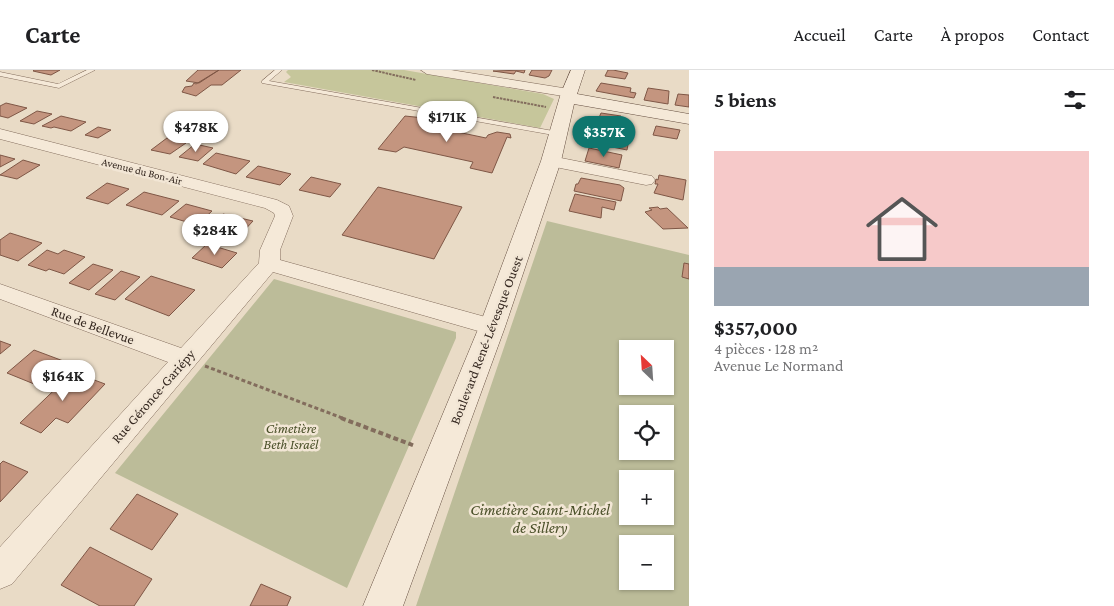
<!DOCTYPE html>
<html lang="fr">
<head>
<meta charset="utf-8">
<style>
	body { margin:0; font-family:"Crimson Pro",serif; background:#f6f6f6; color:#202124; height:100vh; display:flex; flex-direction:column; font-size:19px; white-space:nowrap }
	* { box-sizing:border-box; margin:0 }
	p { font-size:16px; color:#757577 }
	.icon { flex:none; width:28px; height:28px; fill:none; stroke:currentColor; stroke-width:2; stroke-linecap:round; stroke-linejoin:round }
	.map { position:relative; flex:1; overflow:hidden }
	.details { display:flex; flex-direction:column; background:#fff; width:425px }
	.details>* { flex:none }
	.needle { width:32px; rotate:335deg }
	.fabs { position:absolute; left:619px; top:270px; display:grid; gap:10px }
	.fabs a { display:grid; place-items:center; width:55px; height:55px; border-radius:0px; background:#fff; box-shadow:0 1px 4px #0004; font-size:25px }
	.price { position:absolute; translate:-50% -42px; padding:0 11px; border-radius:18px; background:#fff; color:#222; font-size:16px; line-height:32px; filter:drop-shadow(0 1px 2px #0008) }
	.price::after { content:''; position:absolute; left:50%; top:30px; width:15px; height:11px; margin-left:-8px; background:inherit; clip-path:polygon(0 0,100% 0,50% 100%) }
	.price.on { background:#0f766e; color:#fff }
	ul { padding:0; list-style:none }
	li { display:grid; align-content:center; gap:10px; height:265px; padding:0 25px }
	li span { display:grid; place-items:center; height:155px; border-radius:0px; color:#555 }
	li>.icon { margin-inline-start:auto }
	span .icon { width:90px; height:90px; fill:#fffc; stroke-width:1 }
	li b { font-size:21px }
	h2 { display:flex; justify-content:space-between; align-items:center; height:60px; padding:0 25px; font-size:21px }
	header { display:flex; align-items:center; gap:30px; box-sizing:border-box; height:70px; padding:0 25px; background:#fff; border-bottom:1px solid #e0e0e0 }
	header strong { font-size:24px }
	nav { display:flex; gap:28px; margin-inline-start:auto; font-size:18px }
	main { display:flex; flex:1; min-height:0 }
	.map>svg:first-child { display:block }
	.green { fill:#c6c69b }
	.cemetery { fill:#bcbc99; fill-rule:evenodd }
	.building { fill:#c4957f; stroke:#7f5746 }
	.lines { fill:none; stroke-linecap:round; stroke-linejoin:round }
	.lane-casing { stroke:#836d5d; stroke-width:1 }
	.street-casing { stroke:#836d5d; stroke-width:1 }
	.secondary-casing { stroke:#654f41; stroke-width:1 }
	.path-far2 { stroke:#836d5d; stroke-width:2; stroke-dasharray:2.5 1; stroke-linecap:butt }
	.path-far1 { stroke:#836d5d; stroke-width:3; stroke-dasharray:4 2.5; stroke-linecap:butt }
	.path { stroke:#836d5d; stroke-width:4; stroke-dasharray:5 3; stroke-linecap:butt }
	.lane { fill:#f5e9d8; fill-rule:evenodd }
	.street { fill:#f5e9d8; fill-rule:evenodd }
	.secondary { fill:#f5e9d8; fill-rule:evenodd }
	.labels { text-anchor:middle; stroke-width:5; stroke-linejoin:round; paint-order:stroke }
	.far-street-label { font-size:11px; fill:#352820; stroke:#f2e6d5 }
	.street-label { font-size:14px; fill:#352820; stroke:#f2e6d5 }
	.park-label { font-size:14px; font-style:italic; fill:#494f28; stroke:#f2e6d5 }
	.near-park-label { font-size:16px; font-style:italic; fill:#494f28; stroke:#f2e6d5 }
</style>
</head>
<body>
<header>
<strong>Carte</strong>
<nav><a>Accueil</a><a>Carte</a><a>À propos</a><a>Contact</a></nav>
</header>
<main>
<div class="map">
<svg width="689" height="536" viewBox="0 0 689 536">
	<rect width="100%" height="100%" fill="#e9dbc6"/>
	<!-- green -->
	<path class="green" d="M288 0H404L543 24 554 29 540 58 284 12 291 7 286 2Z"/>
	<!-- cemetery -->
	<path class="cemetery" d="M547 151 689 185V536H416ZM628 279H665V316H628ZM628 344H665V381H628ZM628 409H665V446H628ZM628 474H665V511H628Z
		M274 209 456 262V268L347 518 115 403Z"/>
	<!-- building -->
	<path class="building" d="M60 0 51 5 33 1 34 0Z
		M198 0H219L199 13 186 11Z
		M219 0H241L222 15H211L196 26 182 22 185 17 192 16 194 13 196 14Z
		M525 0 524 3 516 1 514 4 493 1Z
		M532 0H552L549 6 545 8 529 5Z
		M608 0H613L628 3 625 9 605 6Z
		M601 13 631 18 630 22 636 23 634 28 596 21Z
		M648 18 669 21 668 34 644 30Z
		M678 24 689 25V37L675 35Z
		M6 33 27 38 8 48 0 46V36Z
		M37 41 52 44 34 54 20 51Z
		M601 43 621 46V54L598 50Z
		M61 46 86 52 71 61 54 57 51 58 42 56Z
		M405 46 424 48 427 51 424 55 486 68 488 65 497 62 510 64 511 68 507 67 492 103 470 98 473 92 404 77 396 82 378 79Z
		M590 51 614 56 611 62 587 57Z
		M656 56 680 60 677 69 653 65Z
		M98 57 111 60 98 68 85 65Z
		M592 63 629 69 627 80 588 72Z
		M167 68 186 73 170 84 151 80Z
		M195 74 213 78 198 91 179 87Z
		M589 78 622 85 619 98 585 91Z
		M216 83 250 91 236 104 203 94Z
		M0 85 15 89 0 97Z
		M23 90 40 95 17 109 0 105Z
		M258 96 291 104 280 115 246 107Z
		M659 105 686 110 683 130 654 123 658 114H655L656 109 658 110Z
		M311 107 341 114 330 127 299 120Z
		M581 108 620 115 624 118 621 131 574 121 576 114H578Z
		M107 113 129 119 108 134 86 128Z
		M378 117 462 137 434 189 342 165Z
		M144 122 179 131 162 145 126 135Z
		M575 124 616 132 614 140 602 137 601 148 569 141Z
		M186 134 212 141 197 155 170 147Z
		M658 137 660 139 667 138 688 158 663 159 645 142 652 140 649 138Z
		M223 144 253 151 240 165 210 156Z
		M10 163 42 173 18 191 0 185V170Z
		M207 174 237 183 222 198 192 188Z
		M47 180 58 184 64 180 85 187 64 204 49 199 46 201 28 195Z
		M684 193 689 194V209L682 207Z
		M93 194 113 200 89 220 69 213Z
		M121 201 140 207 115 230 95 224Z
		M151 206 195 220 169 246 125 229Z
		M0 271 11 275 0 284Z
		M34 280 74 295 49 320 7 303Z
		M73 302 105 314 68 353 56 348 41 363 20 353Z
		M3 391 28 402 0 432V394Z
		M137 424 178 444 152 480 110 459Z
		M90 477 152 509 134 536H100L61 515Z
		M261 514 291 527 287 536H250Z"/>
	<g class="lines">
		<!-- lane casing -->
		<g class="lane-casing">
			<path id="lane" d="M87 0H95L59 18 0 6V2L58 14Z
				M275 0H282L269 11 559 62 563 64 559 66 262 13V11Z"/>
		</g>
		<!-- street casing -->
		<g class="street-casing">
			<path id="street" d="M421 0H451L569 19 576 23 569 27 427 4Z
				M0 59 277 130 289 136 293 146 280 180V190L500 251 504 257 500 263 492 265 273 202 12 514 0 519V477L168 292 0 229V214L181 278 259 193 260 180 275 146 274 143 265 138 0 69Z
				M551 86 646 105 652 106 655 110 652 114 646 115 545 95 543 91 545 87Z"/>
		</g>
		<!-- secondary casing -->
		<g class="secondary-casing">
			<path id="secondary" d="M571 0H585L577 24 689 44V54L574 34 561 91 505 257 403 536H363L479 257 541 91 561 23Z"/>
		</g>
		<!-- path-far2 -->
		<path class="path-far2" d="M372 0 416 10
			M493 27 546 37"/>
		<!-- path-far1 -->
		<path class="path-far1" d="M205 296 345 349"/>
		<!-- path -->
		<path class="path" d="M341 348 415 376"/>
		<!-- lane -->
		<use href="#lane" class="lane"/>
		<!-- street -->
		<use href="#street" class="street"/>
		<!-- secondary -->
		<use href="#secondary" class="secondary"/>
	</g>
	<g class="labels">
		<!-- far-street labels -->
		<g class="far-street-label">
			<text transform="translate(142 101) rotate(14)" y="4">Avenue du Bon-Air</text>
		</g>
		<!-- street labels -->
		<g class="street-label">
			<text transform="translate(93 255) rotate(20)" y="5">Rue de Bellevue</text>
			<text transform="translate(486 270) rotate(-69)" y="5">Boulevard René-Lévesque Ouest</text>
			<text transform="translate(153 326) rotate(-49)" y="5">Rue Géronce-Gariépy</text>
		</g>
		<!-- park labels -->
		<g class="park-label">
			<text x="291" y="363">Cimetière<tspan x="291" dy="16">Beth Israël</tspan></text>
		</g>
		<!-- near-park labels -->
		<g class="near-park-label">
			<text x="540" y="445">Cimetière Saint-Michel<tspan x="540" dy="18">de Sillery</tspan></text>
		</g>
	</g>
</svg>
<div class="fabs">
<a><svg class="needle" viewBox="-14 -14 28 28"><path d="M0-13l5 13h-10z" fill="#e53935"/><path d="M0 13l5-13h-10z" fill="#757577"/></svg></a>
<a><svg class="icon" aria-label="locate" viewBox="0 0 24 24"><circle cx="12" cy="12" r="6"/><path d="M12 2v4M12 18v4M2 12h4M18 12h4"/></svg></a>
<a>+</a>
<a>−</a>
</div>
<b class="price" style="left:447px;top:73px">$171K</b>
<b class="price" style="left:196px;top:83px">$478K</b>
<b class="price on" style="left:604px;top:88px">$357K</b>
<b class="price" style="left:215px;top:186px">$284K</b>
<b class="price" style="left:63px;top:332px">$164K</b>
</div>
<section class="details">
<h2>5 biens<svg class="icon" aria-label="filters" viewBox="0 0 24 24"><path d="M4 7h16M4 17h16"/><circle cx="9" cy="7" r="2"/><circle cx="15" cy="17" r="2"/></svg></h2>
<ul>
<li><span style="background:linear-gradient(#f6c9c9 75%,#9aa5b1 0)"><svg class="icon" aria-label="home" viewBox="0 0 24 24"><path d="M3 11l9-7 9 7M6 9v11h12V9"/></svg></span><div><b>$357,000</b><p>4 pièces · 128 m²</p><p>Avenue Le Normand</p></div></li>
</ul>
</section>
</main>
</body>
</html>
